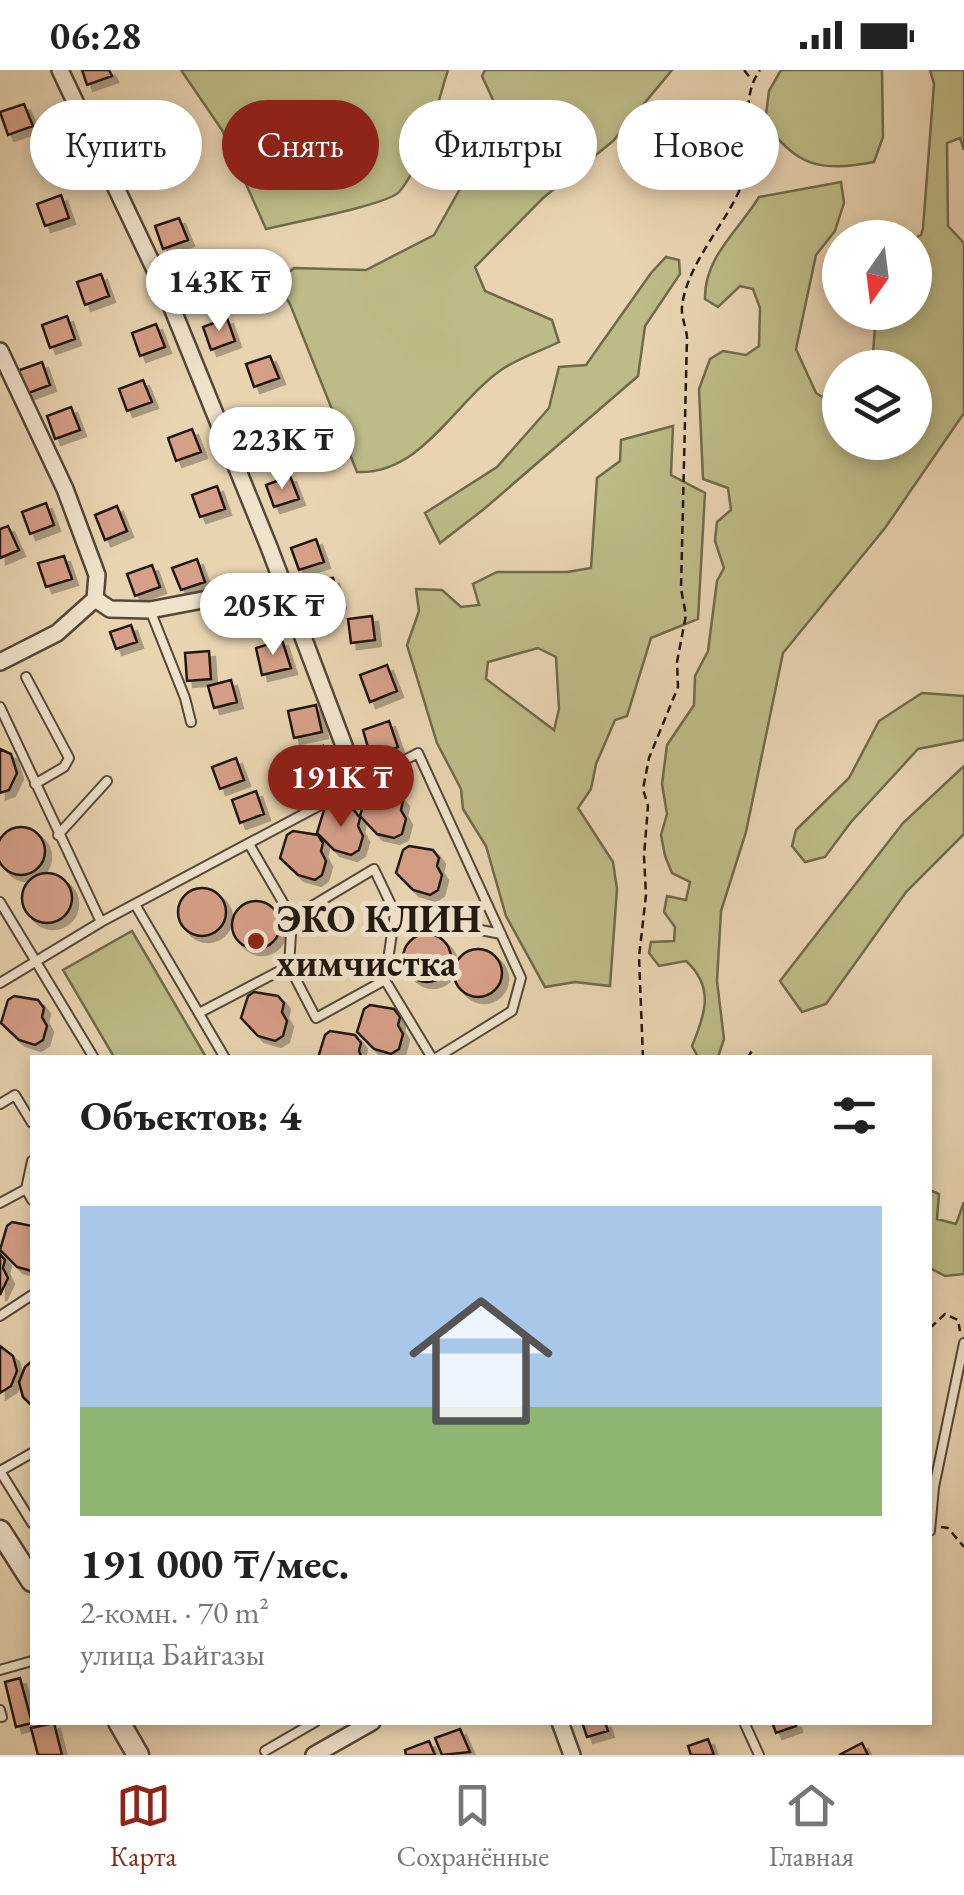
<!DOCTYPE html>
<html lang="ru">
<head>
<meta charset="utf-8">
<style>
	body { margin:0; font-family:"EB Garamond",serif; background:#f6f6f6; color:#222; height:100vh; display:flex; flex-direction:column; font-size:38px; white-space:nowrap }
	* { box-sizing:border-box; margin:0 }
	p { font-size:32px; color:#767676 }
	.icon { flex:none; width:55px; height:55px; fill:none; stroke:currentColor; stroke-width:2; stroke-linecap:round; stroke-linejoin:round }
	.map { position:relative; flex:1; overflow:hidden }
	.drawer { position:absolute; left:30px; top:985px; width:902px; height:670px; display:flex; flex-direction:column; background:#fff; border-radius:0px; box-shadow:0 5px 15px #0003 }
	.drawer>* { flex:none }
	.top-card { position:absolute; left:30px; top:30px; width:905px; height:90px; display:flex; gap:20px }
	.needle { width:65px; rotate:194deg }
	.fabs { position:absolute; left:822px; top:150px; display:grid; gap:20px }
	.fabs a { display:grid; place-items:center; width:110px; height:110px; border-radius:50%; background:#fff; box-shadow:0 5px 15px #0003; font-size:50px }
	.price { position:absolute; translate:-50% -85px; padding:0 22px; border-radius:35px; background:#fff; color:#222; font-size:32px; line-height:65px; filter:drop-shadow(0 2px 5px #0008) }
	.price::after { content:''; position:absolute; left:50%; top:60px; width:30px; height:22px; margin-left:-15px; background:inherit; clip-path:polygon(0 0,100% 0,50% 100%) }
	.price.selected { background:#8f2418; color:#fff }
	ul { padding:0; list-style:none }
	li { display:grid; align-content:center; gap:20px; height:530px; padding:0 50px }
	li span { display:grid; place-items:center; height:310px; border-radius:0px; color:#555 }
	li>.icon { margin-inline-start:auto }
	span .icon { width:180px; height:180px; fill:#fffc; stroke-width:1 }
	li b { font-size:42px }
	h2 { display:flex; justify-content:space-between; align-items:center; height:120px; padding:0 50px; font-size:42px }
	.chip { padding:0 35px; border-radius:45px; background:#fff; box-shadow:0 5px 15px #0003; font-size:35px; line-height:90px }
	.chip.selected { background:#8f2418; color:#fff }
	.status { display:flex; justify-content:space-between; align-items:center; height:70px; padding:0 50px; background:#fff; direction:ltr }
	.status svg { height:28px; fill:currentColor }
	.dock { display:flex; justify-content:space-around; align-items:center; height:140px; border-top:2px solid #e0e0e0; background:#fff; font-size:28px; color:#767676 }
	.dock a { display:grid; justify-items:center; gap:5px }
	.dock .selected { color:#8f2418 }
	.map>svg:first-child { display:block }
	.green { fill:#bdbb87; stroke:#706a4b; stroke-width:2.5; fill-rule:evenodd }
	.building { fill:#d59f88; stroke:#22190f; stroke-width:2.5; filter:url(#shadow) }
	.lines { fill:none; stroke-linecap:round; stroke-linejoin:round }
	.service-casing { stroke:#544838; stroke-width:12 }
	.minor-casing { stroke:#544838; stroke-width:20 }
	.tertiary-casing { stroke:#544838; stroke-width:25 }
	.path { stroke:#22190f; stroke-width:2.5; stroke-dasharray:8 5; stroke-linecap:butt }
	.service { stroke:#f0e3cc; stroke-width:8 }
	.minor { stroke:#f0e3cc; stroke-width:15 }
	.tertiary { stroke:#f0e3cc; stroke-width:20 }
	.poi-dot { fill:#8f2418; stroke:#f0e3cc; stroke-width:4 }
	.labels { text-anchor:middle; stroke-width:10; stroke-linejoin:round; paint-order:stroke }
	.poi-label { font-size:38px; font-weight:bold; fill:#22190f; stroke:#f0e3cc; text-anchor:start }
</style>
</head>
<body>
<div class="status"><b>06:28</b><svg viewBox="0 0 49 12"><path d="M0 12V9h3v3zM5 12V6h3v6zM10 12V3h3v9zM15 12V0h3v12zM26 1h20v11H26zM47 4h2v5h-2z"/></svg></div>
<div class="map">
<svg width="964" height="1685" viewBox="0 0 964 1685">
	<defs>
		<filter id="shadow"><feDropShadow dx="6" dy="6" stdDeviation="0" flood-color="#0004"/></filter>
	</defs>
	<rect width="100%" height="100%" fill="#e8d4b1"/>
	<filter id="stains"><feTurbulence type="fractalNoise" baseFrequency=".002" numOctaves="4"/><feColorMatrix values="0 0 0 0 .2 0 0 0 0 .09 0 0 0 0 .02 0 0 0 .5 -.17"/></filter>
	<radialGradient id="worn" r=".72"><stop offset=".6" stop-color="#630" stop-opacity="0"/><stop offset="1" stop-color="#630" stop-opacity=".3"/></radialGradient>
	<!-- green -->
	<path class="green" d="M181 0H448C437 35 423 94 399 122 387 135 290 153 266 159L222 60Z
		M485 0H672L613 71 543 128 475 197 485 221 552 250 559 272C541 281 518 288 501 300 454 333 421 405 357 402L290 234 277 213 294 198 366 200 434 165 466 108C453 64 463 61 493 30L482 6Z
		M781 0H882L883 67 874 92C821 102 796 97 765 52L769 21Z
		M930 0H964V80L960 68 947 73 948 156 964 173V343L885 458 783 583 746 762 721 841 717 911 724 969 718 987H698L692 976C705 945 715 917 686 891L659 896 649 883 651 872 674 871 675 857 664 842 667 826 686 830 690 812 672 803 665 786 661 765 667 744 662 714 667 675 694 635 695 606 708 581 717 511 724 498 715 471 717 452 731 440 728 418 703 409 699 319 710 289 723 281 746 285 759 276 760 238 753 219 740 216 718 237 705 229C704 187 739 160 759 127L841 112 844 133 835 161 816 185 796 279 816 323 840 338V372H915V298L872 297 876 243 915 242V168L921 165 923 158 934 14Z
		M666 187 679 190 680 204 645 256 638 306 484 439 440 473 425 443 497 397 549 338 559 297 586 295 651 203Z
		M673 356 671 405 705 423 698 549 651 568 627 646 615 650 596 694 591 719 578 738 613 792 617 819 610 916 575 912 545 917 506 846 486 776 463 739 461 719 437 673 407 575 419 541 416 519 442 520 461 537 479 535 473 514 497 502H567L591 498 597 408 620 391 621 370ZM538 578 556 587 559 639 554 660 486 609 488 592Z
		M922 623 964 626V670L918 679 851 752 825 787 805 792 792 776 796 760 849 708 879 651Z
		M964 696V764L906 822 826 934 802 942 780 911 903 753Z
		M132 861 206 987H114L63 900Z
		M930 1120 939 1124 937 1149 956 1154 964 1132V1204L945 1206 930 1198Z"/>
	<!-- building -->
	<path class="building" d="M82 0H109L112 6 87 15Z
		M24 34 33 56 8 65 0 42Z
		M139 75 148 98 123 107 115 84Z
		M61 125 69 148 45 156 37 134Z
		M179 148 188 170 163 179 155 156Z
		M101 204 109 226 85 235 77 212Z
		M67 246 75 269 50 278 42 255Z
		M227 248 235 271 211 280 203 257Z
		M156 254 165 277 140 286 132 263Z
		M270 286 279 308 254 317 246 294Z
		M42 292 50 315 26 324 17 301Z
		M143 310 152 332 127 341 119 319Z
		M71 337 80 360 55 369 47 346Z
		M294 347 303 369 278 378 270 355Z
		M192 359 201 382 176 391 168 368Z
		M290 406 299 429 274 437 266 415Z
		M217 416 225 439 200 447 192 425Z
		M46 433 54 455 30 464 22 442Z
		M117 436 127 461 105 470 95 445Z
		M8 456 19 480 0 488V459Z
		M316 469 324 492 299 500 291 478Z
		M64 486 72 509 46 517 38 493Z
		M197 489 205 512 181 520 172 498Z
		M152 495 160 517 135 526 127 504Z
		M333 508 340 533 317 538 312 511Z
		M372 546 375 570 351 573 348 549Z
		M131 555 137 572 116 579 110 562Z
		M282 570 291 598 262 605 256 578Z
		M209 581 211 609 187 611 185 583Z
		M387 595 397 621 370 632 360 605Z
		M231 610 237 632 214 638 208 616Z
		M316 635 322 662 294 668 288 641Z
		M389 651 398 677 371 688 363 660Z
		M323 676 334 702 307 714 294 690Z
		M0 679 11 684 17 703 9 720 0 723Z
		M236 688 244 710 220 719 212 697Z
		M373 719 397 723 403 731 401 740 406 749 402 764 394 768 377 764 360 746 367 723Z
		M256 721 264 744 240 753 232 730Z
		M330 736 354 740 360 748 358 756 363 766 359 780 351 785 334 780 317 763 324 740Z
		M-3 781a24 24 0 1 1 48 0a24 24 0 1 1-48 0Z
		M293 761 318 765 323 773 321 781 326 791 322 805 315 810 298 805 280 788 287 765Z
		M409 776 433 780 439 788 437 796 442 805 438 820 430 825 413 820 396 803 403 780Z
		M22 828a25 25 0 1 1 50 0a25 25 0 1 1-50 0Z
		M178 842a24 24 0 1 1 48 0a24 24 0 1 1-48 0Z
		M232 855a24 24 0 1 1 48 0a24 24 0 1 1-48 0Z
		M403 888a24 24 0 1 1 48 0a24 24 0 1 1-48 0Z
		M454 903a24 24 0 1 1 48 0a24 24 0 1 1-48 0Z
		M254 922 278 926 284 933 282 942 287 951 283 966 275 971 258 966 241 948 248 926Z
		M14 926 38 930 44 938 42 947 47 956 43 970 35 975 19 970 1 953 8 930Z
		M370 935 394 939 400 947 398 955 403 964 399 979 391 984 374 979 357 962 364 939Z
		M330 961 355 965 361 973 359 981 362 988H318L325 965Z
		M12 1152 32 1156V1201L17 1197 0 1180 7 1156Z
		M0 1184 5 1190 3 1198 8 1208 0 1225Z
		M0 1276 13 1286 17 1301 11 1316 0 1323Z
		M32 1291V1336L23 1327 19 1312 25 1297Z
		M20 1608 32 1653 16 1657 5 1612Z
		M582 1652H605L608 1661 587 1667Z
		M772 1652H795L796 1656 776 1663Z
		M54 1653 62 1685H38L31 1658Z
		M460 1659 470 1682 442 1685 435 1668Z
		M708 1669 714 1685H691L688 1676Z
		M429 1671 435 1685H406L405 1680Z
		M862 1673 868 1685H839Z"/>
	<g class="lines">
		<!-- service casing -->
		<g class="service-casing">
			<path id="service" d="M150 540 185 628 191 652
				M26 607 69 688 64 697 35 714
				M0 637 101 852
				M58 765 107 711
				M249 774 292 848
				M0 832 94 988
				M136 836 225 988
				M395 843 501 864
				M385 910 395 843 374 799 292 848 289 896 316 948 385 910 432 988
				M0 913 101 852 418 683 521 908 512 941 436 988
				M199 943 289 896
				M0 1034 15 1025 32 1053
				M32 1091 26 1119 32 1130
				M0 1133 26 1119
				M0 1246 32 1225
				M0 1401 32 1453
				M0 1401 32 1383
				M930 1461 934 1417 964 1273
				M0 1600 32 1591
				M0 1640 2 1647
				M744 1652 759 1685
				M265 1681 315 1652"/>
		</g>
		<!-- minor casing -->
		<g class="minor-casing">
			<path id="minor" d="M60 0 166 223 269 477 354 702
				M0 281 65 419 97 505 95 529
				M0 592 57 563 95 529 110 539 150 540 281 515
				M560 1652 572 1685
				M314 1685 372 1652"/>
		</g>
		<!-- tertiary casing -->
		<g class="tertiary-casing">
			<path id="tertiary" d="M0 1461 32 1511
				M119 1652 138 1685"/>
		</g>
		<!-- path -->
		<path class="path" d="M744 0 751 9
			M643 988 639 887 646 825 644 786 648 736 643 719 649 688 678 617 677 592 686 545 681 519 687 267C686 257 681 246 682 237 687 188 738 143 747 98 754 65 739 29 760 0
			M747 988 752 981
			M930 1258 945 1244 958 1250 960 1261
			M941 1457 948 1458 964 1477"/>
		<!-- service -->
		<use href="#service" class="service"/>
		<!-- minor -->
		<use href="#minor" class="minor"/>
		<!-- tertiary -->
		<use href="#tertiary" class="tertiary"/>
	</g>
	<!-- markers -->
	<circle class="poi-dot" cx="256" cy="871" r="10"/>
	<g class="labels">
		<!-- poi labels -->
		<g class="poi-label">
			<text x="276" y="862">ЭКО КЛИН<tspan x="276" dy="44">химчистка</tspan></text>
		</g>
	</g>
	<rect width="100%" height="100%" filter="url(#stains)"/>
	<rect width="100%" height="100%" fill="url(#worn)"/>
</svg>
<div class="fabs">
<a><svg class="needle" viewBox="-14 -14 28 28"><path d="M0-13l5 13h-10z" fill="#e53935"/><path d="M0 13l5-13h-10z" fill="#767676"/></svg></a>
<a><svg class="icon" aria-label="layers" viewBox="0 0 24 24"><path d="M12 4l9 5-9 5-9-5zM3 14l9 5 9-5"/></svg></a>
</div>
<b class="price" style="left:219px;top:264px">143K ₸</b>
<b class="price" style="left:282px;top:422px">223K ₸</b>
<b class="price" style="left:273px;top:588px">205K ₸</b>
<b class="price selected" style="left:341px;top:760px">191K ₸</b>
<div class="top-card">
<a class="chip">Купить</a>
<a class="chip selected">Снять</a>
<a class="chip">Фильтры</a>
<a class="chip">Новое</a>
</div>
<section class="drawer">
<h2>Объектов: 4<svg class="icon" aria-label="filters" viewBox="0 0 24 24"><path d="M4 7h16M4 17h16"/><circle cx="9" cy="7" r="2"/><circle cx="15" cy="17" r="2"/></svg></h2>
<ul>
<li><span style="background:linear-gradient(#a9c7e8 65%,#8fb573 0)"><svg class="icon" aria-label="home" viewBox="0 0 24 24"><path d="M3 11l9-7 9 7M6 9v11h12V9"/></svg></span><div><b>191 000 ₸/мес.</b><p>2-комн. · 70 m²</p><p>улица Байгазы</p></div></li>
</ul>
</section>
</div>
<nav class="dock">
<a class="selected"><svg class="icon" aria-label="map" viewBox="0 0 24 24"><path d="M3 6l6-2 6 2 6-2v14l-6 2-6-2-6 2zM9 4v14M15 6v14"/></svg>Карта</a>
<a><svg class="icon" aria-label="saved" viewBox="0 0 24 24"><path d="M7 4h10v16l-5-4-5 4z"/></svg>Сохранённые</a>
<a><svg class="icon" aria-label="home" viewBox="0 0 24 24"><path d="M3 11l9-7 9 7M6 9v11h12V9"/></svg>Главная</a>
</nav>
</body>
</html>
